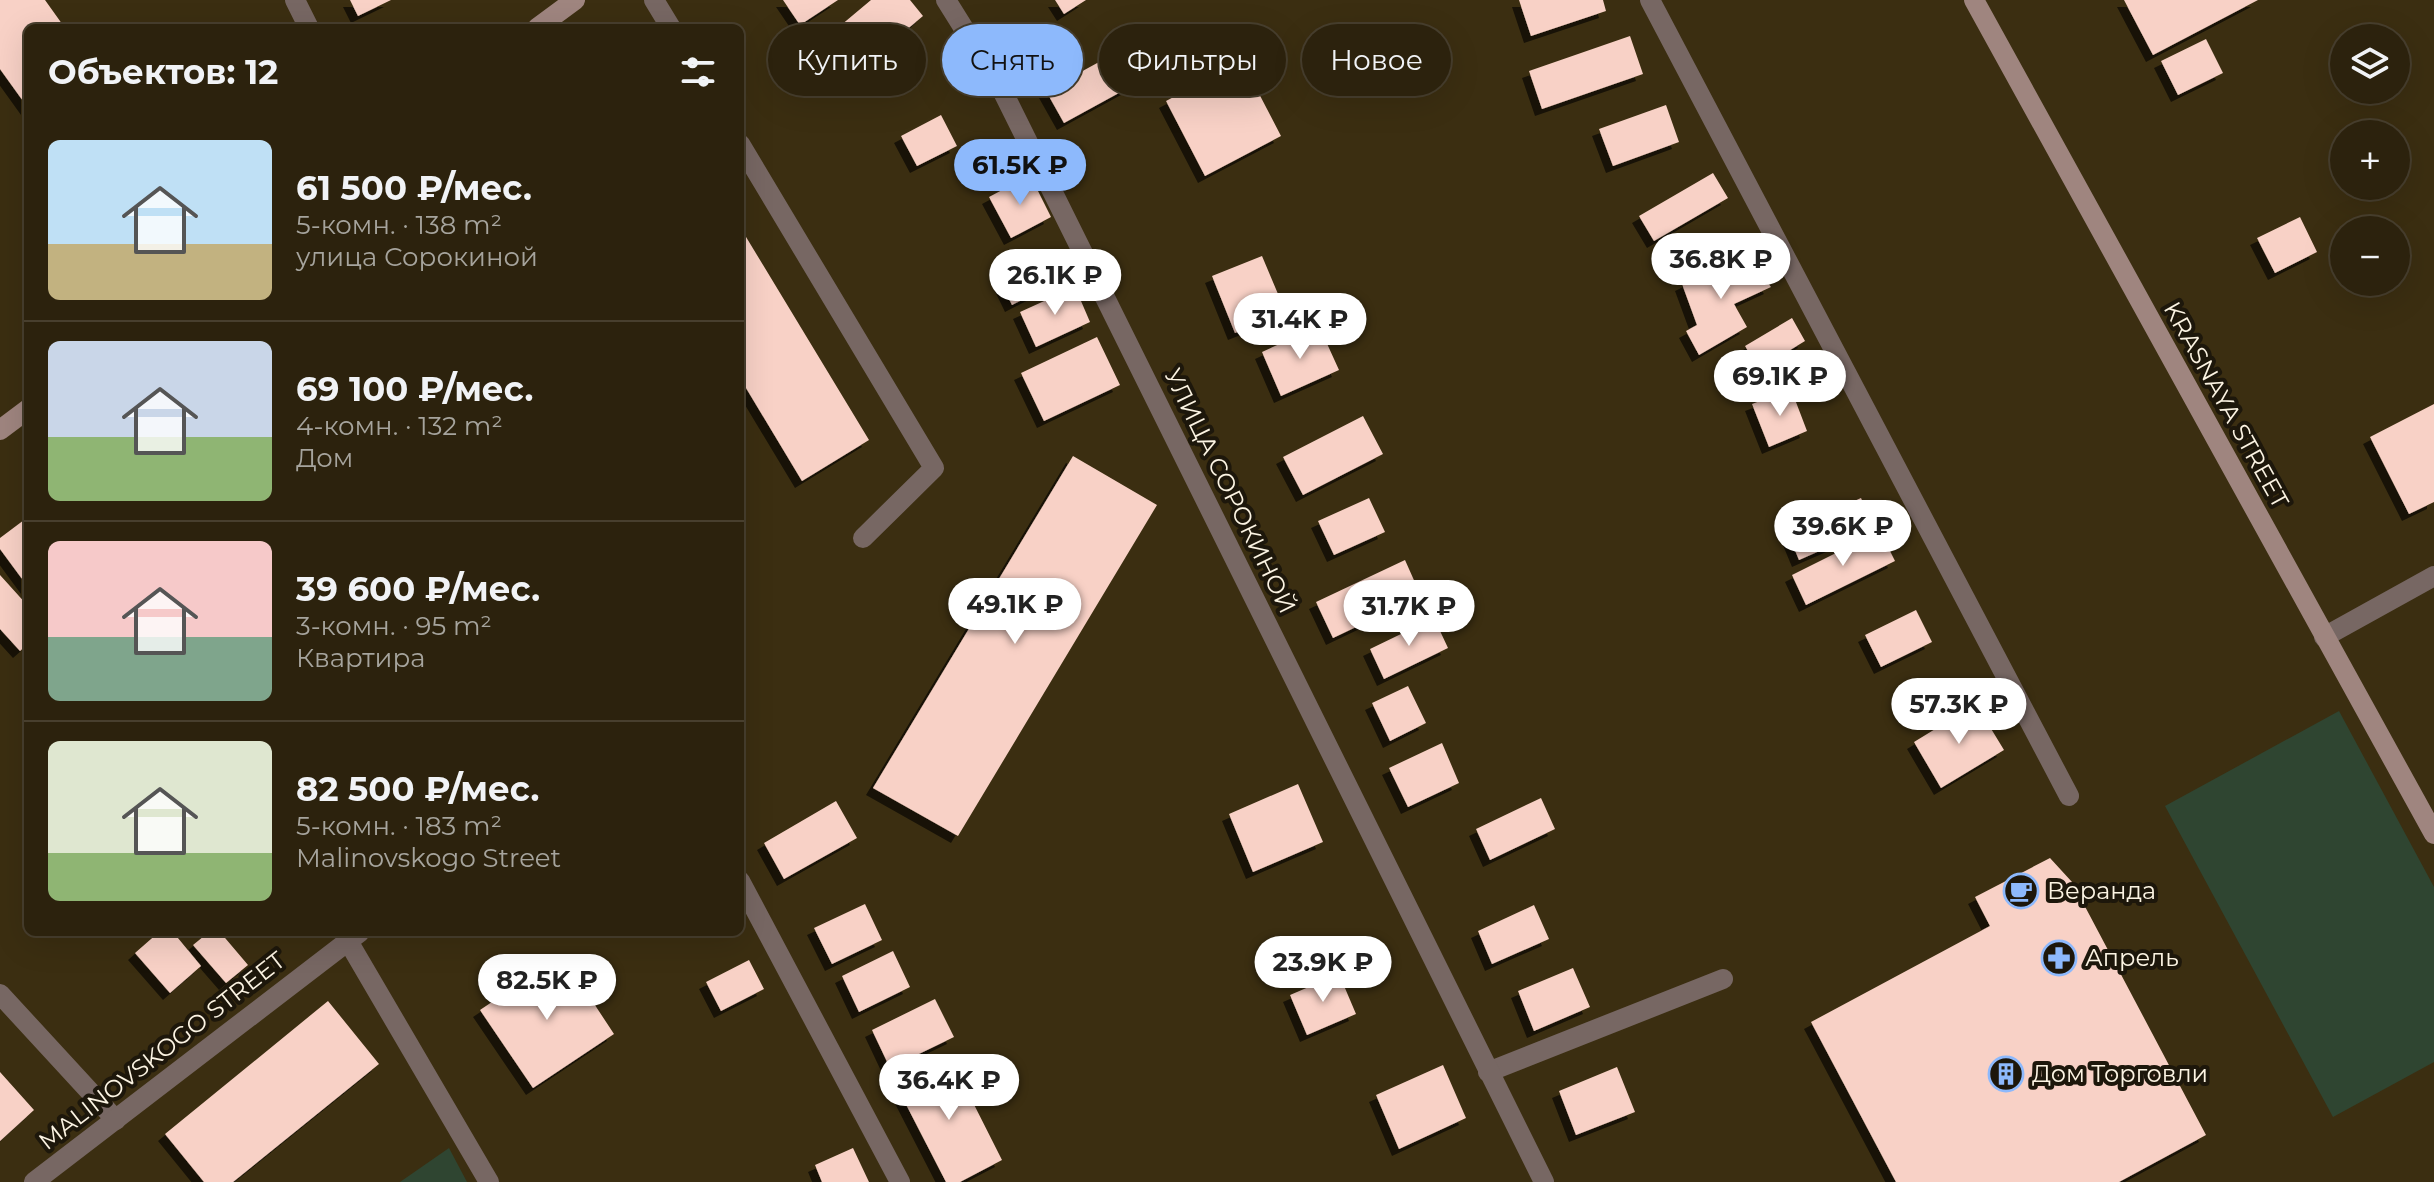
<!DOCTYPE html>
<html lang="ru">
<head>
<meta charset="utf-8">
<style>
	body { margin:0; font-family:Montserrat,sans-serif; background:#342a16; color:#f1f3f6; height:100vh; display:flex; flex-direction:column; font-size:30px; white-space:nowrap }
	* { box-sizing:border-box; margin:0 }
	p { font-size:26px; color:#a6a49d }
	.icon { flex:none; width:44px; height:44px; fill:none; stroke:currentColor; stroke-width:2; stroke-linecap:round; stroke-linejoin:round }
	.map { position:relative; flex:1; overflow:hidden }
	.panel { position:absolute; left:24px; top:24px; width:720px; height:912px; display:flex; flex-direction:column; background:#2c220d; border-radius:12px; box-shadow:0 8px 32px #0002,0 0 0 2px #483f2e }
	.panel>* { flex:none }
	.hud { position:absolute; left:768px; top:24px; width:760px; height:72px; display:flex; gap:16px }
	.controls { position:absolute; left:2330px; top:24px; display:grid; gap:16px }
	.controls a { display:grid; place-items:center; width:80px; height:80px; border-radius:50%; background:#2c220d; box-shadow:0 8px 32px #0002,0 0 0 2px #483f2e; font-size:40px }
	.price { position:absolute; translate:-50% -68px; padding:0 18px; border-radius:28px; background:#fff; color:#222; font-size:26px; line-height:52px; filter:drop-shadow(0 2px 4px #0008) }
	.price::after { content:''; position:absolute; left:50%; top:48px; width:24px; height:18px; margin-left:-12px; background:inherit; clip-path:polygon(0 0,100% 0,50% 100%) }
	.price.active { background:#8db9fc; color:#111 }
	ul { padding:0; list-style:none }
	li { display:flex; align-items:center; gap:24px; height:200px; padding:0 24px }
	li+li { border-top:2px solid #483f2e }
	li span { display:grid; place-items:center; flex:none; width:224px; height:160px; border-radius:12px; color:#555 }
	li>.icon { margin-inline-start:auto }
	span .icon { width:96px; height:96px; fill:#fffc; stroke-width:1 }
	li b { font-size:34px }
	h2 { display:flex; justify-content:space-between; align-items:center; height:96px; padding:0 24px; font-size:34px }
	.chip { padding:0 28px; border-radius:36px; background:#2c220d; box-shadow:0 8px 32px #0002,0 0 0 2px #483f2e; font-size:28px; line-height:72px }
	.chip.active { background:#8db9fc; color:#111 }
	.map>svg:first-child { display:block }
	.green { fill:#2f4531 }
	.building { fill:#f8d1c6; filter:url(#shadow) }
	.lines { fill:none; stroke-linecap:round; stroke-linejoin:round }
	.lane { stroke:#776763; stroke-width:20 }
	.street { stroke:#776763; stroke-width:20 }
	.secondary { stroke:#9f857f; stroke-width:20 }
	.labels { text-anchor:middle; stroke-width:8; stroke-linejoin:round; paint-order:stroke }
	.street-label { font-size:24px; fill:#fcf4e3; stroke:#1d170b }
	.poi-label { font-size:24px; fill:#fcf4e3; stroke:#1d170b; text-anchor:start }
</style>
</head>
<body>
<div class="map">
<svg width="2434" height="1182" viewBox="0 0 2434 1182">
	<defs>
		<filter id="shadow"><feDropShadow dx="-7" dy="7" stdDeviation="0" flood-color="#0009"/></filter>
	</defs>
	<rect width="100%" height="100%" fill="#3b2e11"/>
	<!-- green -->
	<path class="green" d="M2339 711 2434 887V1062L2333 1117 2165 806Z
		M449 1148 467 1182H400Z"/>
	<!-- building -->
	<path class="building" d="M0 0H45L65 28H28V108L0 69Z
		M350 0H391L358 16Z
		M783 0H838L800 25Z
		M871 0H910L923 16 857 71 828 36Z
		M1055 0H1086L1064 14Z
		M1519 0H1603L1606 11 1531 36Z
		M2124 0H2258L2153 55Z
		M1630 36 1643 74 1542 109 1529 71Z
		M2206 39 2223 73 2178 95 2161 61Z
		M1110 56 1128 88 1064 123 1046 91Z
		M1242 61 1281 136 1205 176 1166 101Z
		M1666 105 1679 142 1613 166 1599 129Z
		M941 115 957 146 917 166 901 136Z
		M1713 173 1728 198 1654 241 1639 216Z
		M1030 175 1051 217 1011 238 989 197Z
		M2300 217 2317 252 2275 273 2257 238Z
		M740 227 869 440 802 481 740 378Z
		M1745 253 1771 287 1734 304 1747 327 1699 355 1686 331 1697 325 1682 284Z
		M1262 256 1286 313 1235 333 1212 276Z
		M1030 257 1045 288 1012 305 997 274Z
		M1075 287 1090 322 1036 347 1020 312Z
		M1792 318 1805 341 1759 369 1745 346Z
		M1319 326 1339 370 1281 396 1262 352Z
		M1097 337 1120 385 1044 421 1021 373Z
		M1791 389 1807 431 1769 447 1752 404Z
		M2434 404V502L2409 514 2370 437Z
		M1363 416 1383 454 1303 495 1283 457Z
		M1073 456 1157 505 958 836 873 788Z
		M1369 498 1385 532 1334 555 1318 521Z
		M1861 498 1874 527 1799 560 1787 531Z
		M28 517V587L0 549V538Z
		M1880 531 1895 561 1806 605 1792 575Z
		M1405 560 1421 596 1333 638 1316 602Z
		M0 575 28 606V644L20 651 0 629Z
		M1916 610 1932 642 1881 667 1865 635Z
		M1434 618 1448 648 1384 679 1370 649Z
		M1408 686 1426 723 1390 741 1372 703Z
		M1976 704 2004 750 1941 788 1914 742Z
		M1442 743 1459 783 1408 807 1389 768Z
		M1298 784 1323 842 1253 872 1229 814Z
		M1541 798 1555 829 1490 860 1476 829Z
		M836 801 857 838 784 879 764 843Z
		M2050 858 2072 882 2206 1135 2119 1182H1896L1811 1022 1990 926 1975 897Z
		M865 904 882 940 832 964 814 928Z
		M1534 905 1549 939 1492 964 1478 931Z
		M159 932H173L201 966 170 993 135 953Z
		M209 932H220L248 965 226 983 193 945Z
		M893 951 910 987 859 1012 842 976Z
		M562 955 614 1034 533 1088 480 1010Z
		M749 960 764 989 721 1011 706 982Z
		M1573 968 1590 1007 1534 1031 1518 991Z
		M1339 974 1356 1014 1307 1035 1290 995Z
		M935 999 954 1037 890 1068 872 1030Z
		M328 1001 379 1064 233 1182H204L165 1134Z
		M950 1057 1002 1160 960 1182H946L896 1085Z
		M1443 1065 1466 1118 1399 1149 1376 1095Z
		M1617 1067 1635 1112 1576 1135 1559 1091Z
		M0 1072 34 1110 0 1141Z
		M853 1148 869 1182H822L815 1165Z"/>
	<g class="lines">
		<!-- lane -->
		<path class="lane" d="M654 0 671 28
			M1650 0 2069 796
			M740 144 934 468 863 538
			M0 994 116 1120
			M1488 1072 1723 979"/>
		<!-- street -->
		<path class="street" d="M295 0 309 28
			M946 0 1001 88 1544 1182
			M2324 637 2434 576
			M740 881 900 1182
			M348 941 489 1182
			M34 1182 360 932"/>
		<!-- secondary -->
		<path class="secondary" d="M1974 0 2434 834
			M537 28 575 0
			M0 430 28 409"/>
	</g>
	<!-- icons -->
	<defs>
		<g id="cafe-ring" transform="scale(1.8)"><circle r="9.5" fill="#1d170b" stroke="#8db9fc" stroke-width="1.5"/><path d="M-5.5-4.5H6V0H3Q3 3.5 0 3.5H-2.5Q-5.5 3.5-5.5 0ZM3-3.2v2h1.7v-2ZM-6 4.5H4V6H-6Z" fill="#8db9fc"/></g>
		<g id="pharmacy-ring" transform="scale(1.8)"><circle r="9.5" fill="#1d170b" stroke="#8db9fc" stroke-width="1.5"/><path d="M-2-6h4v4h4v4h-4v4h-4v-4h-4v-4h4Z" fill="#8db9fc"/></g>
		<g id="building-ring" transform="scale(1.8)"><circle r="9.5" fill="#1d170b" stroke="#8db9fc" stroke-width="1.5"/><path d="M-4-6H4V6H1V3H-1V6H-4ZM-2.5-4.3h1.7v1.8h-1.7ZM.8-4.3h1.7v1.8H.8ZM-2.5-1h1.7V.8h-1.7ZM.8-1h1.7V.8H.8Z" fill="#8db9fc"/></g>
	</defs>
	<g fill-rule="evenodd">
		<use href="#cafe-ring" x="2021" y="891"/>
		<use href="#pharmacy-ring" x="2059" y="958"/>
		<use href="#building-ring" x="2006" y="1074"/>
	</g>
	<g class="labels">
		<!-- street labels -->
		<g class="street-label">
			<text transform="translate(2226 405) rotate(61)" y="8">KRASNAYA STREET</text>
			<text transform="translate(1230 491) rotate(64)" y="8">УЛИЦА СОРОКИНОЙ</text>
			<text transform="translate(162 1051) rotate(-38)" y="8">MALINOVSKOGO STREET</text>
		</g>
		<!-- poi labels -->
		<g class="poi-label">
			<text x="2047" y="899">Веранда</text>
			<text x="2085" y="966">Апрель</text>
			<text x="2032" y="1082">Дом Торговли</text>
		</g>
	</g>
</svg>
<div class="controls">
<a><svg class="icon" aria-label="layers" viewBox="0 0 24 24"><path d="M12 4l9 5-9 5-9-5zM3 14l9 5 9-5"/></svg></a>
<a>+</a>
<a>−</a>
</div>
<b class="price active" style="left:1020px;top:207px">61.5K ₽</b>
<b class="price" style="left:1721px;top:301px">36.8K ₽</b>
<b class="price" style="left:1055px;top:317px">26.1K ₽</b>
<b class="price" style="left:1300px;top:361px">31.4K ₽</b>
<b class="price" style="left:1780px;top:418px">69.1K ₽</b>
<b class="price" style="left:1843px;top:568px">39.6K ₽</b>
<b class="price" style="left:1015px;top:646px">49.1K ₽</b>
<b class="price" style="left:1409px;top:648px">31.7K ₽</b>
<b class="price" style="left:1959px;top:746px">57.3K ₽</b>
<b class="price" style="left:1323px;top:1004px">23.9K ₽</b>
<b class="price" style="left:547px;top:1022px">82.5K ₽</b>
<b class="price" style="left:949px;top:1122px">36.4K ₽</b>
<div class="hud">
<a class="chip">Купить</a>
<a class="chip active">Снять</a>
<a class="chip">Фильтры</a>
<a class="chip">Новое</a>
</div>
<section class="panel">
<h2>Объектов: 12<svg class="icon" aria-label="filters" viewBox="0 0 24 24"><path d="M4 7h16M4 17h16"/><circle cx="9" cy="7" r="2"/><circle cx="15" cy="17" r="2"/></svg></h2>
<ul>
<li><span style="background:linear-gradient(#bfe0f5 65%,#c2b280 0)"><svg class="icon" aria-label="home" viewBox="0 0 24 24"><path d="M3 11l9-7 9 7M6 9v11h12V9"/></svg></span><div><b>61 500 ₽/мес.</b><p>5-комн. · 138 m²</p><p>улица Сорокиной</p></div></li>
<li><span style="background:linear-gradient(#c9d6e8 60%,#8fb573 0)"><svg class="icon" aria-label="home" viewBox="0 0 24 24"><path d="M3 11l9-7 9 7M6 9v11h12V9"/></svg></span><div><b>69 100 ₽/мес.</b><p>4-комн. · 132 m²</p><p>Дом</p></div></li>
<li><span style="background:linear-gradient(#f6c9c9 60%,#7fa58c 0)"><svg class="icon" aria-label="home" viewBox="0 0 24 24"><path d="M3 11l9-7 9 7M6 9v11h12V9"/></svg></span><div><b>39 600 ₽/мес.</b><p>3-комн. · 95 m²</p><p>Квартира</p></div></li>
<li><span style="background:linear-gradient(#dfe7d0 70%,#8fb573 0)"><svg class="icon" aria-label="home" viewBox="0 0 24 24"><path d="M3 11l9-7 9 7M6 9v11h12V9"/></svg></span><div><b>82 500 ₽/мес.</b><p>5-комн. · 183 m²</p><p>Malinovskogo Street</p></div></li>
</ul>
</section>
</div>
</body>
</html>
